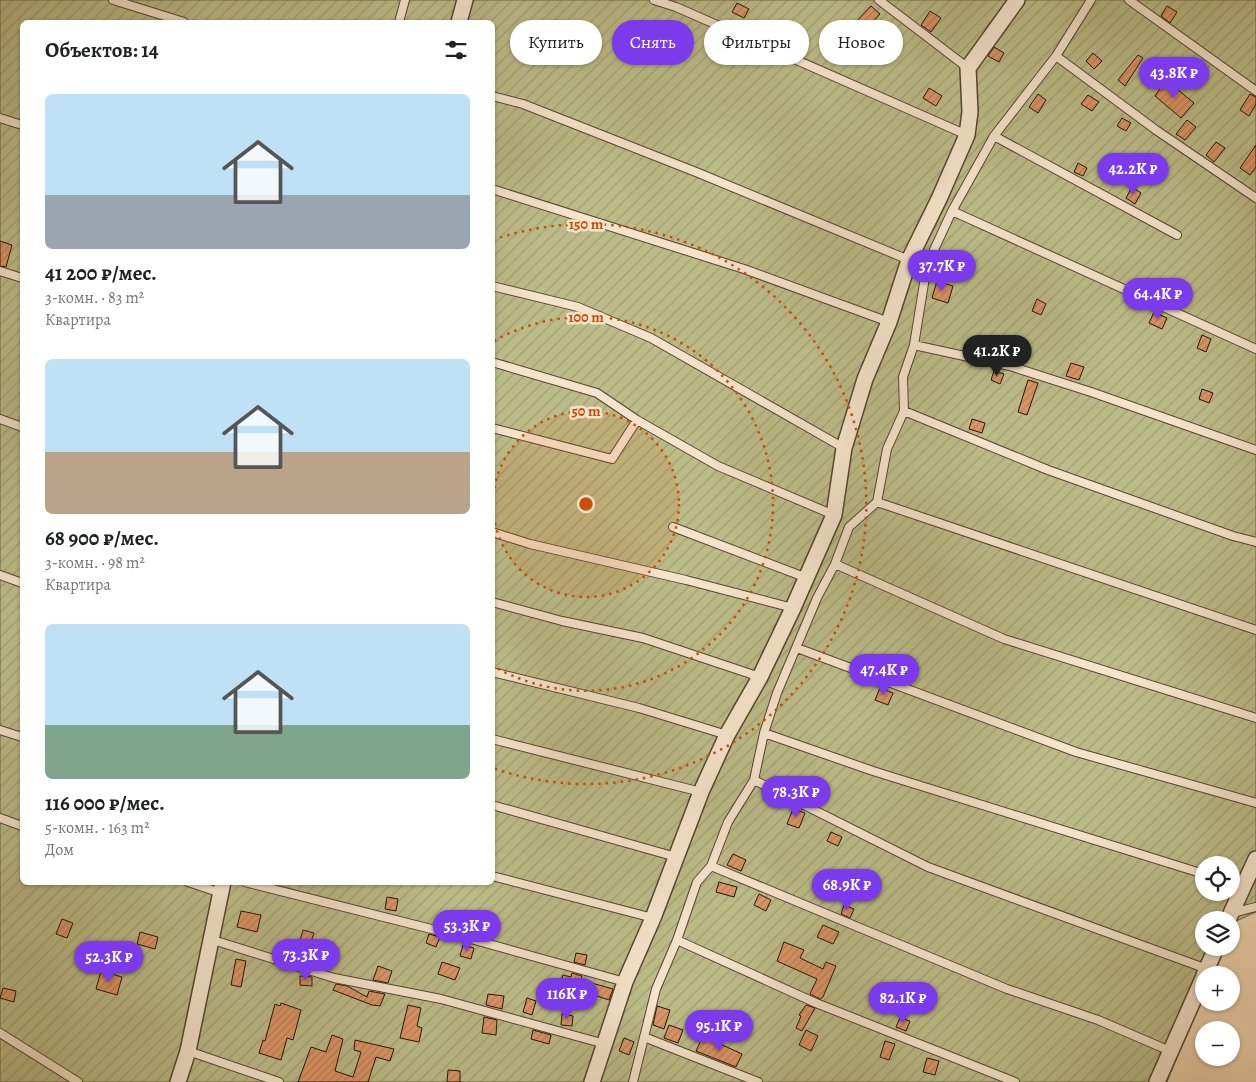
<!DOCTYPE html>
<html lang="ru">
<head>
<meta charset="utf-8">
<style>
	body { margin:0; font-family:Alegreya,serif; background:#f6f6f6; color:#202124; height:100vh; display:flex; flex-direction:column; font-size:19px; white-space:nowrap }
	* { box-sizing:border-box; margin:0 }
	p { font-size:16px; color:#757577 }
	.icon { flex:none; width:28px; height:28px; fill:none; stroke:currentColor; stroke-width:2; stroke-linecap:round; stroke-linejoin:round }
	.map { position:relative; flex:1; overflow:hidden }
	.sheet { position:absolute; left:20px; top:20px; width:475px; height:865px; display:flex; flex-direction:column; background:#fff; border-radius:8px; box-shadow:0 1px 4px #0004 }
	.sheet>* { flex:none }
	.banner { position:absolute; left:510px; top:20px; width:475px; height:45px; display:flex; gap:10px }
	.tools { position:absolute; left:1195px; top:856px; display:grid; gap:10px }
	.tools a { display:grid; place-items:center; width:45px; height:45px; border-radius:50%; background:#fff; box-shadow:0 1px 4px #0004; font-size:25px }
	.price { position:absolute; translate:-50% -42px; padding:0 11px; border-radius:18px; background:#7c3aed; color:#fff; font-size:16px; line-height:32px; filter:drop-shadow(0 1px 2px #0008) }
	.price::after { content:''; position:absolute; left:50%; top:30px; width:15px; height:11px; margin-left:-8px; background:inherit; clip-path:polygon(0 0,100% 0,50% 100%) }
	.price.on { background:#222; color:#fff }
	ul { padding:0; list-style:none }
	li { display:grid; align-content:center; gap:10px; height:265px; padding:0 25px }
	li span { display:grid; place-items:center; height:155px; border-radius:8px; color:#555 }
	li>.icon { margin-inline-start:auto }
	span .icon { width:90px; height:90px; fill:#fffc; stroke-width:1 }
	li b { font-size:21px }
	h2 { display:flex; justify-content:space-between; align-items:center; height:60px; padding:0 25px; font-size:21px }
	.pill { padding:0 18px; border-radius:22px; background:#fff; box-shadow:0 1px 4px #0004; font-size:18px; line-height:45px }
	.pill.on { background:#7c3aed; color:#fff }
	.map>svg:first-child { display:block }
	.garden { fill:url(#garden-furrows); stroke:#6e6848; fill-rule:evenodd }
	.building { fill:url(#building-hatch); stroke:#201308 }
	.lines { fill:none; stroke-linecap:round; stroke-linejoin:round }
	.service-casing { stroke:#544432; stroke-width:10 }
	.minor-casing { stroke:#544432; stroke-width:18 }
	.service { stroke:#f5e4cb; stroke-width:8 }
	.minor { stroke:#f5e4cb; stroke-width:15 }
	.ring { fill:none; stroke:#ca4e0b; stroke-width:2.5; stroke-dasharray:2.5 5 }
	.centre { fill:#ca4e0b; stroke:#f5e4cb; stroke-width:2.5 }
	.ring-label { font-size:15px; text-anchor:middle; font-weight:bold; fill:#ca4e0b; stroke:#f5e4cb; stroke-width:5; stroke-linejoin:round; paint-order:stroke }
</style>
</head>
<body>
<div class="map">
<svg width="1256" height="1082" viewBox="0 0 1256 1082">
	<defs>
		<pattern id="garden-furrows" width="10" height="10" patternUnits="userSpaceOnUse" patternTransform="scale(1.25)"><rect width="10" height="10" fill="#bcbc88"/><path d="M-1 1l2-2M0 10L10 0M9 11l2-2" fill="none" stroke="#a1a174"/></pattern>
		<pattern id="building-hatch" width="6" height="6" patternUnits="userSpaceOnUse" patternTransform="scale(1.25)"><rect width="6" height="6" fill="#dd9668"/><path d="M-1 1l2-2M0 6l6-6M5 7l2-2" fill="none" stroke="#bd8059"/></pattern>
	</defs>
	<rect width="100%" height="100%" fill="#efd5af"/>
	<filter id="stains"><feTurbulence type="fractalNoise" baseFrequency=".004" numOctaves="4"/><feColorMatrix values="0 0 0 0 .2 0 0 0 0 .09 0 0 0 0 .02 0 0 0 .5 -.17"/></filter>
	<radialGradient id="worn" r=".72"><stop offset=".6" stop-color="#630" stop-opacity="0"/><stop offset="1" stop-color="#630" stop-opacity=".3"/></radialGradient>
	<!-- garden -->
	<path class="garden" d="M0 0H1256V912L1232 923 1231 920H1204V948H1222L1167 1082H0ZM22 22H492V882H22ZM1204 865H1231V892H1204Z"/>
	<!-- building -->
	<path class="building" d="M737 3 749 9 744 18 732 12Z
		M871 6 880 14 870 25 872 27 869 31 877 36 859 61 850 55 864 35 856 30 859 26 855 23Z
		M1167 6 1177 12 1170 23 1161 16Z
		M930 11 941 18 931 32 921 25Z
		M775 22 787 27 783 36 771 30Z
		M994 47 1004 53 999 62 988 56Z
		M1093 53 1102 61 1094 69 1086 61Z
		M1138 55 1143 58 1125 86 1118 80Z
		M1166 80 1194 103 1181 118 1155 96Z
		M929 88 942 96 936 106 923 98Z
		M1038 94 1046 100 1038 113 1029 107Z
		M1250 94 1256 97V104L1249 116 1240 110Z
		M1088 95 1099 102 1092 111 1081 104Z
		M1122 118 1131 123 1126 131 1117 126Z
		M1187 120 1196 127 1185 140 1176 134Z
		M1216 142 1225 148 1214 162 1206 155Z
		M1256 145V167L1250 175 1240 168Z
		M1078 163 1087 168 1083 176 1074 172Z
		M1132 187 1141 193 1135 204 1126 198Z
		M0 241 12 245 6 267 0 266Z
		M937 281 953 286 948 303 932 298Z
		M1037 299 1046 304 1041 315 1032 311Z
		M1154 312 1167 318 1162 329 1149 323Z
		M1202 335 1211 339 1206 352 1197 348Z
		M1071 363 1084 367 1079 380 1066 376Z
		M994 371 1004 374 1000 384 991 380Z
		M1028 380 1038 383 1027 415 1018 412Z
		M1202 389 1213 393 1209 403 1199 399Z
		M972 419 985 423 982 433 969 429Z
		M880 688 893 693 888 705 875 700Z
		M793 809 805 813 799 828 787 824Z
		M831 832 842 837 838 846 827 841Z
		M733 854 746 860 741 871 727 865Z
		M719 882 737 887 734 897 716 892Z
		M759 894 771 900 766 911 754 905Z
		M387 897 398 899 396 911 385 909Z
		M844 905 854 909 850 918 841 914Z
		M241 911 261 915 257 932 237 927Z
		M62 919 73 923 67 938 56 934Z
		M823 925 839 932 833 944 817 937Z
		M303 930 314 933 310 944 300 941Z
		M140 932 158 937 155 949 137 944Z
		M429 934 440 937 436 947 426 943Z
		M784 942 804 950 800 958 823 969 826 962 836 966 823 997 820 999 810 994 817 979 777 961Z
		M463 945 474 948 471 959 460 956Z
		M576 953 587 955 585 965 574 962Z
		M236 959 246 961 241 987 231 985Z
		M442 962 460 968 455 980 438 974Z
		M378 966 392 971 388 983 373 980Z
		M101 971 122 977 117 995 96 989Z
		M572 973 582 976 581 980 613 989 609 1000 560 984 563 975 571 977Z
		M300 976 312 977V986L300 985Z
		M336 984 347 986 367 997 369 991 385 994 380 1006 372 1005 333 990Z
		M3 988 16 991 14 1002 0 998Z
		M488 994 504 996 502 1009 486 1005Z
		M527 998 536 1001 532 1015 523 1012Z
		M281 1003 301 1010 293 1040 287 1038 281 1060 259 1053 263 1040 265 1041 275 1004 280 1006Z
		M408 1005 421 1008 417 1026 422 1028 419 1042 400 1038Z
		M806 1005 815 1008 802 1031 796 1028 801 1016 799 1015Z
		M657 1006 670 1010 664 1029 653 1025Z
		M562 1014 573 1016 572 1026 561 1025Z
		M484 1017 497 1020 496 1035 482 1033Z
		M900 1018 910 1021 906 1031 896 1027Z
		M669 1025 683 1030 678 1043 664 1038Z
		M533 1030 551 1035 549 1044 531 1039Z
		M806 1030 818 1036 811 1051 799 1045Z
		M332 1035 343 1039 335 1071 353 1077 361 1052 354 1050 355 1040 394 1049 390 1061 376 1057 368 1082H298L311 1047 326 1052Z
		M703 1036 742 1054 736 1067 696 1051Z
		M624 1038 634 1042 629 1055 619 1051Z
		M885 1041 895 1044 889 1060 880 1057Z
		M927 1058 939 1061 935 1075 923 1072Z
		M448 1070 460 1071V1082H447Z"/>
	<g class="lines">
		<!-- service casing -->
		<g class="service-casing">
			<path id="service" d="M113 0 184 22
				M654 0 676 7 967 135
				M879 0 968 68
				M1091 0 1056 56 994 136 952 211 927 265 914 345 903 377 904 411 887 449 877 502 849 527 835 564 817 598 777 693 764 733 754 780 928 867 1207 969
				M1129 0 1256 91
				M399 22 405 0
				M1056 56 1156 130 1256 198
				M492 96 523 104 696 172 909 260
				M0 118 22 125
				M994 136 1177 235
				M492 189 744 269 889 322
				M952 211 1256 349
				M0 271 22 278
				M492 286 578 307 651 338 844 448
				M914 345 1010 366 1091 392 1256 450
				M492 362 597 393 637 420 718 466 834 515
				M904 411 1048 470 1233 536 1256 542
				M0 419 22 427
				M492 428 612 459 637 420
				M877 502 1256 630
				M673 527 807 578
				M492 532 530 544 686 580 793 608
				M835 564 1004 639 1256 718
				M0 575 22 583
				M492 602 562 621 643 638 760 677
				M797 648 1076 752 1256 803
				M492 672 639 708 727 735
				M0 730 22 737
				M764 733 873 771 1204 874
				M492 739 701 792
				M492 805 676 857
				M0 818 22 826
				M711 866 1007 989 1098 1020 1170 1051
				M492 876 653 918
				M188 882 221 893
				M245 882 471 939 625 982
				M1232 913 1256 907
				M213 940 334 978 441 999 605 1044
				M677 940 816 1003 1015 1082
				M0 1033 78 1082
				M644 1037 758 1082
				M188 1051 279 1082
				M633 1082 656 989 677 940 697 882 711 866 728 822 754 780"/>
		</g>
		<!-- minor casing -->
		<g class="minor-casing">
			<path id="minor" d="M459 22 465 0
				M1228 920 1256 859
				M1204 975 1216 948
				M178 1082 188 1051 223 882
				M592 1082 625 982 653 918 701 792 727 735 760 677 793 608 834 515 844 448 865 379 889 322 909 260 939 199 967 135 970 112 968 68 1017 0
				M1157 1082 1204 976"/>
		</g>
		<!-- service -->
		<use href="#service" class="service"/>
		<!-- minor -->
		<use href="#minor" class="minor"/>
	</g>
	<!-- distance rings -->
	<circle cx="586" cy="504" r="93" fill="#ca4e0b" fill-opacity=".12"/>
	<g class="ring">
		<circle cx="586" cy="504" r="93"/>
		<path d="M494 341A187 187 0 1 1 493 666"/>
		<path d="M493 240A280 280 0 1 1 493 768"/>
	</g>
	<circle cx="586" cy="504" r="8" class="centre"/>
	<g class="ring-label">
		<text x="586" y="229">150 m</text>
		<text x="586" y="322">100 m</text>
		<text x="586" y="416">50 m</text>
	</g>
	<rect width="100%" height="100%" filter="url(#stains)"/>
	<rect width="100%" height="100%" fill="url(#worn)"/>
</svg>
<div class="tools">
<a><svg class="icon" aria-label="locate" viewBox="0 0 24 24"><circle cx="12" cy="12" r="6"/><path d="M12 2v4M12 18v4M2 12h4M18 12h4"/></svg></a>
<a><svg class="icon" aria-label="layers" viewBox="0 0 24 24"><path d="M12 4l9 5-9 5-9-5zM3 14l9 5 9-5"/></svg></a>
<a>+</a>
<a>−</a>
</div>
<b class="price" style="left:1174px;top:99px">43.8K ₽</b>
<b class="price" style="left:1133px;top:195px">42.2K ₽</b>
<b class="price" style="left:942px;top:292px">37.7K ₽</b>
<b class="price" style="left:1158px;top:320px">64.4K ₽</b>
<b class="price on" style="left:997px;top:377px">41.2K ₽</b>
<b class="price" style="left:884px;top:696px">47.4K ₽</b>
<b class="price" style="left:796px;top:818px">78.3K ₽</b>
<b class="price" style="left:847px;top:911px">68.9K ₽</b>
<b class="price" style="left:467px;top:952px">53.3K ₽</b>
<b class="price" style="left:306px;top:981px">73.3K ₽</b>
<b class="price" style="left:109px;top:983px">52.3K ₽</b>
<b class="price" style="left:567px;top:1020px">116K ₽</b>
<b class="price" style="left:903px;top:1024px">82.1K ₽</b>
<b class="price" style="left:719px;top:1052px">95.1K ₽</b>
<div class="banner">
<a class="pill">Купить</a>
<a class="pill on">Снять</a>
<a class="pill">Фильтры</a>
<a class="pill">Новое</a>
</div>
<section class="sheet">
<h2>Объектов: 14<svg class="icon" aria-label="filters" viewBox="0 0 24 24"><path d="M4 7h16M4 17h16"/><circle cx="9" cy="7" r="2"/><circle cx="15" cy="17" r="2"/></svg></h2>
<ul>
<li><span style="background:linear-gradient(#bfe0f5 65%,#9aa5b1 0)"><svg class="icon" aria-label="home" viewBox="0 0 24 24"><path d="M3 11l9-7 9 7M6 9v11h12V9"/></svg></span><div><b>41 200 ₽/мес.</b><p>3-комн. · 83 m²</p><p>Квартира</p></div></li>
<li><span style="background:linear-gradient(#bfe0f5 60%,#b9a48a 0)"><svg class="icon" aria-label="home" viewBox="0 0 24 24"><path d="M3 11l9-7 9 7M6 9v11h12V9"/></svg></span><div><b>68 900 ₽/мес.</b><p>3-комн. · 98 m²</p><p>Квартира</p></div></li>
<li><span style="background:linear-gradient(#bfe0f5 65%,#7fa58c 0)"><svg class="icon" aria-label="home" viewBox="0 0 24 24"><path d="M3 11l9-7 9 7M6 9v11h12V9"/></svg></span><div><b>116 000 ₽/мес.</b><p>5-комн. · 163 m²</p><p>Дом</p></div></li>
</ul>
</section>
</div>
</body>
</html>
